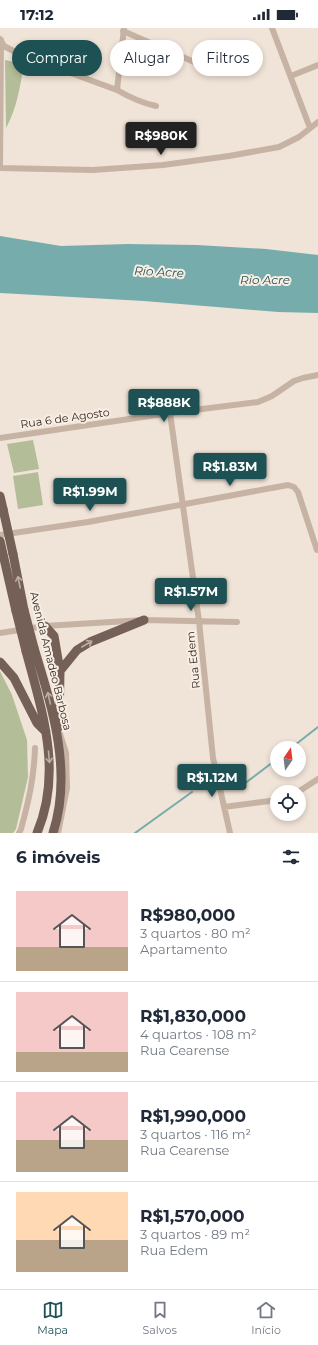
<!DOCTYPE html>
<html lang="pt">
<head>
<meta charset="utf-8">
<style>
	body { margin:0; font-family:Montserrat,sans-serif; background:#f2f2f3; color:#1f2937; height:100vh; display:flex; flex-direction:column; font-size:15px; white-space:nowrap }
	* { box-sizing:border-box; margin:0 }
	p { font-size:13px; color:#747a83 }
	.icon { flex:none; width:22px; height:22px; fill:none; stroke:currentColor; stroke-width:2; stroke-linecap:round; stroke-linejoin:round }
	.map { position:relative; height:805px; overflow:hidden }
	.sheet { display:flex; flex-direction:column; background:#fff; flex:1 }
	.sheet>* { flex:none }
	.top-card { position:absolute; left:12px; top:12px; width:294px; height:36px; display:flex; gap:8px }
	.needle { width:26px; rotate:14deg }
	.fabs { position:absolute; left:270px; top:713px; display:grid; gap:8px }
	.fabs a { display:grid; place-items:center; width:36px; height:36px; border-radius:50%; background:#fff; box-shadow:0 2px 6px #0003; font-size:20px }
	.price { position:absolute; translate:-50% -34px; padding:0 9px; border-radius:4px; background:#1d5153; color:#fff; font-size:13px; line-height:26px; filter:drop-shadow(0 1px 2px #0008) }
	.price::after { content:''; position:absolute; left:50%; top:24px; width:12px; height:9px; margin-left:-6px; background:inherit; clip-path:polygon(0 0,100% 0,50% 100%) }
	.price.current { background:#222; color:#fff }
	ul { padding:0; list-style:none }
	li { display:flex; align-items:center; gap:12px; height:100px; padding:0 16px }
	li+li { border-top:1px solid #e0e1e3 }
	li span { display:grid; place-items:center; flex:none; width:112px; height:80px; border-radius:0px; color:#555 }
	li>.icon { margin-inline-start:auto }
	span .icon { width:48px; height:48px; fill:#fffc; stroke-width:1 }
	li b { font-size:17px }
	h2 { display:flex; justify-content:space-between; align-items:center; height:48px; padding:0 16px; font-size:17px }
	.tag { padding:0 14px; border-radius:18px; background:#fff; box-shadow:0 2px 6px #0003; font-size:14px; line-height:36px }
	.tag.current { background:#1d5153; color:#fff }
	.status { display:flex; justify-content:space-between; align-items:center; height:28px; padding:0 20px; background:#fff; direction:ltr }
	.status svg { height:11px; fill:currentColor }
	.tabs { display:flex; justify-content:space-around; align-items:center; height:56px; border-top:1px solid #e0e1e3; background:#fff; font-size:11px; color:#747a83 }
	.tabs a { display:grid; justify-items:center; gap:2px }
	.tabs .current { color:#1d5153 }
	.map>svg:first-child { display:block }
	.green { fill:#b3be98 }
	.water { fill:#77acac }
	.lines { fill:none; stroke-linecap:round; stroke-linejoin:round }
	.stream { stroke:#77acac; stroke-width:2 }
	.street { stroke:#c7b3a4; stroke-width:6 }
	.primary { stroke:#746057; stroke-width:9 }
	.primary-bridge { stroke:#746057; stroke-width:9 }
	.oneway { stroke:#bdaea4 }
	.labels { text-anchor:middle; stroke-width:4; stroke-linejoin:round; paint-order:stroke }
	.street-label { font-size:11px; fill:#332925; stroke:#f8eee3 }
	.water-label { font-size:12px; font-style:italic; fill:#1d5153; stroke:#f8eee3 }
</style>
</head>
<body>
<div class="status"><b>17:12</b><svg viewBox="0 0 49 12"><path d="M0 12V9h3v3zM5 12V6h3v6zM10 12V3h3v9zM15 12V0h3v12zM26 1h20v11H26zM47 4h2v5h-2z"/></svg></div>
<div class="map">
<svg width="318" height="805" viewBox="0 0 318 805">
	<rect width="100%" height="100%" fill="#f0e3d7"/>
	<!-- green -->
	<path class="green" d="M5 32 24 36C20 59 17 80 6 100Z
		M33 412 39 441 14 445 7 416Z
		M38 444 43 477 18 481 13 448Z
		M0 643 12 667 27 712 28 749 16 801 13 805H0Z"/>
	<!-- water -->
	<path class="water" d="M0 208 61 218 128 216 197 217 266 221 318 227V285L278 284 144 273 0 265Z"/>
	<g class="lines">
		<!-- stream -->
		<path class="stream" d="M291 720 318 699
			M244 756 277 731
			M135 805 192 764"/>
		<!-- street -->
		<path class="street" d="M272 0 310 100
			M123 3 201 37
			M0 11 4 18 19 26 117 62C129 69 142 75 156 78
			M291 48 318 37
			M117 62 124 0
			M0 140 93 142 163 137 229 128 279 119 299 109 318 94
			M0 140 1 12
			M170 385 199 593 213 730 230 805
			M0 410 170 385 258 374 272 368 294 353 303 350 318 347
			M0 507 88 494 288 457 294 459 298 464 317 522
			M0 605 45 598 144 592 237 594
			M298 764 318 751
			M224 779 277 772
			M19 805 21 801C29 772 34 749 35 720
			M58 805 67 760 66 725 60 706"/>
		<!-- primary -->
		<path class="primary" d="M0 468 3 481
			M0 513 16 583
			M13 526 24 582
			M45 598 54 608 60 643 59 699
			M34 620C52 679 73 743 53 805
			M26 623C42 683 63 744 37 805
			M0 634 14 650 37 695 46 704
			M60 643 77 622 90 614 144 592"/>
		<!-- primary-bridge -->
		<path class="primary-bridge" d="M3 481 13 526
			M24 582 34 620
			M16 583 26 623"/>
	</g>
	<!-- one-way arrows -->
	<defs><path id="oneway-shaft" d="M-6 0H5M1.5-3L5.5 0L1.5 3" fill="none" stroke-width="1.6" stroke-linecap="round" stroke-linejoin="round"/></defs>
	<g class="oneway">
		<use href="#oneway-shaft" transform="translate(19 554) rotate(-101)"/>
		<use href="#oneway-shaft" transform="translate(87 616) rotate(-30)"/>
		<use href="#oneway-shaft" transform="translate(49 670) rotate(-103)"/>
		<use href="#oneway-shaft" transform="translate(49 729) rotate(85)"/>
	</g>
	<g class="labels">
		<!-- street labels -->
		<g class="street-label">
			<text transform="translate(65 390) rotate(-8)" y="4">Rua 6 de Agosto</text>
			<text transform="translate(193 632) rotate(-96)" y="4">Rua Edem</text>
			<text transform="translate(51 633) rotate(76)" y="4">Avenida Amadeo Barbosa</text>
		</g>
		<!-- water labels -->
		<g class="water-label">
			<text transform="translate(159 244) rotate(3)" y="4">Río Acre</text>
			<text x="265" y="256">Rio Acre</text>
		</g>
	</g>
</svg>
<div class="fabs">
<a><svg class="needle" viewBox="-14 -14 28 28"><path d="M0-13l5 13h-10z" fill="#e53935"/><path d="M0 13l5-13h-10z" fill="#747a83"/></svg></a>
<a><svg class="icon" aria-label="locate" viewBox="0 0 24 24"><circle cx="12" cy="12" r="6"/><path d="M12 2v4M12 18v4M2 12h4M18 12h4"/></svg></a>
</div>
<b class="price current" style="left:161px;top:128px">R$980K</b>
<b class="price" style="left:164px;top:395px">R$888K</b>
<b class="price" style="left:230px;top:459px">R$1.83M</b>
<b class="price" style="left:90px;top:484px">R$1.99M</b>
<b class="price" style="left:191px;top:584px">R$1.57M</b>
<b class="price" style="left:212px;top:770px">R$1.12M</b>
<div class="top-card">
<a class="tag current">Comprar</a>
<a class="tag">Alugar</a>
<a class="tag">Filtros</a>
</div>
</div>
<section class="sheet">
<h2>6 imóveis<svg class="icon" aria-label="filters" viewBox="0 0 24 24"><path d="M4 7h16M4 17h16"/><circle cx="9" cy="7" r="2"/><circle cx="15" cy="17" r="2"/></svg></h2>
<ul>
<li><span style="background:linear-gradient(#f6c9c9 70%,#b9a48a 0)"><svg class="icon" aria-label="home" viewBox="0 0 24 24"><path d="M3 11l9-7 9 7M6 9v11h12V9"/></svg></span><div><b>R$980,000</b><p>3 quartos · 80 m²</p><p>Apartamento</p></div></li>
<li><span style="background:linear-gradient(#f6c9c9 75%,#b9a48a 0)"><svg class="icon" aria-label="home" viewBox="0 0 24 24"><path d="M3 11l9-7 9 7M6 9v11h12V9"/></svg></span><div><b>R$1,830,000</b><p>4 quartos · 108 m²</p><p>Rua Cearense</p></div></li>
<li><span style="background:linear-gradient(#f6c9c9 60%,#b9a48a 0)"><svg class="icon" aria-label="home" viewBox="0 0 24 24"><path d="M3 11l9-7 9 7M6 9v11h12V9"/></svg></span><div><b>R$1,990,000</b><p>3 quartos · 116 m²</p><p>Rua Cearense</p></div></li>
<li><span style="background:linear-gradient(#ffd9b3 60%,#b9a48a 0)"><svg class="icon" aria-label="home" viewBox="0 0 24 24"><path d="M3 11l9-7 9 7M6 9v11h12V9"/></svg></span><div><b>R$1,570,000</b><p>3 quartos · 89 m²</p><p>Rua Edem</p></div></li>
</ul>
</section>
<nav class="tabs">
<a class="current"><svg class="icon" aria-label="map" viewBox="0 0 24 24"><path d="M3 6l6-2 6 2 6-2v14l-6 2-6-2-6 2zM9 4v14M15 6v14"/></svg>Mapa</a>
<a><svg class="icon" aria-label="saved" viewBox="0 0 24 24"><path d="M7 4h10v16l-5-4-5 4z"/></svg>Salvos</a>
<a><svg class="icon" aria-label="home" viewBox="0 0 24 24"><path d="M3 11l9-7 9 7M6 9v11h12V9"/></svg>Início</a>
</nav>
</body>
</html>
